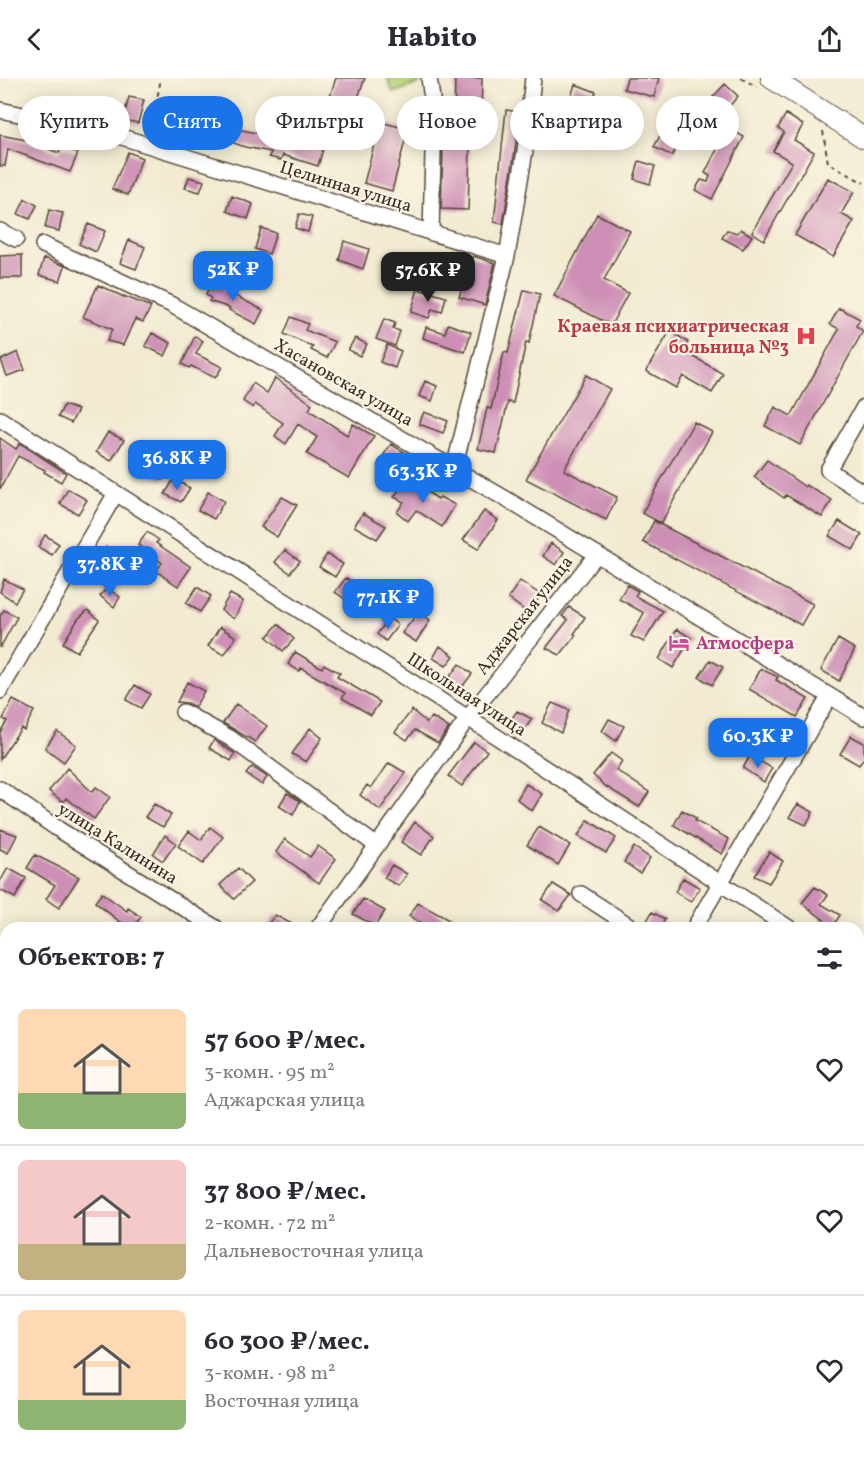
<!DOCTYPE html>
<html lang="ru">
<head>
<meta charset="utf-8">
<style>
	body { margin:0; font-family:Vollkorn,serif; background:#f7f7f7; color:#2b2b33; height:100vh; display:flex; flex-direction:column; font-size:22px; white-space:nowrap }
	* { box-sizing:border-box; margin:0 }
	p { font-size:20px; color:#7c7c81 }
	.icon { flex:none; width:33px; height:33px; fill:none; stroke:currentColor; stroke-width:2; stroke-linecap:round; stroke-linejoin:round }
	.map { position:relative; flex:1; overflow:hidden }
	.drawer { position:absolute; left:0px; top:844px; width:864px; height:536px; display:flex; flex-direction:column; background:#fff; border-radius:18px 18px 0 0; box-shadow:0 3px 15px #0003 }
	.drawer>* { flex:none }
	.banner { position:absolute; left:18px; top:18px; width:828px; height:54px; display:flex; gap:12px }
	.price { position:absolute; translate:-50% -51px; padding:0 14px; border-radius:12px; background:#1a73e8; color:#fff; font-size:20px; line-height:39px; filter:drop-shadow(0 2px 3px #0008) }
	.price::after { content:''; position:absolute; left:50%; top:36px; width:18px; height:14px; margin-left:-9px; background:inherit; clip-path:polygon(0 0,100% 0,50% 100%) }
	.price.selected { background:#222; color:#fff }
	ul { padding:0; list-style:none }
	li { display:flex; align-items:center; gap:18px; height:150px; padding:0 18px }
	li+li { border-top:2px solid #e1e1e2 }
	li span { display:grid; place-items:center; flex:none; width:168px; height:120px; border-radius:9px; color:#555 }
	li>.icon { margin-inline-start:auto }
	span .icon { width:72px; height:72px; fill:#fffc; stroke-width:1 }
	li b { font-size:26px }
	h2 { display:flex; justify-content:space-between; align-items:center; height:72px; padding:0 18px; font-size:26px }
	.pill { padding:0 21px; border-radius:27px; background:#fff; box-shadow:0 3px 15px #0003; font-size:21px; line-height:54px }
	.pill.selected { background:#1a73e8; color:#fff }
	header { display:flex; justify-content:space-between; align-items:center; height:78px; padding:0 18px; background:#fff; font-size:27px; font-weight:800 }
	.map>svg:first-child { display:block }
	.green { fill:#b3d178; stroke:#777e4b; stroke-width:1.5 }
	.building { fill:#cd8fb5 }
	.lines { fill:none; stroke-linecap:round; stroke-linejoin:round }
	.minor-casing { stroke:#564739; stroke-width:18 }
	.major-casing { stroke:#564739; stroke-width:22 }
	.path { stroke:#564739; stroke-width:2; stroke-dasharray:4.5 4.5; stroke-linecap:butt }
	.minor { stroke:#fff; stroke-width:15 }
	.major { stroke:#fff; stroke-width:20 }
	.labels { text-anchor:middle; stroke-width:4.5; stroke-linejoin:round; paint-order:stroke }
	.street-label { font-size:18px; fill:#3b2a1e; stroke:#fcf5e5 }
	.health-label { font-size:18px; font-weight:bold; fill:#be3a42; stroke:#fcf5e5; text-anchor:end }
	.hotel-label { font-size:18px; font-weight:bold; fill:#b23c85; stroke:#fcf5e5; text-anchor:start }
</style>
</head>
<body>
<header><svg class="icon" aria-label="back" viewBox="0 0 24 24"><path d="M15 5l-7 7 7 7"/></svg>Habito<svg class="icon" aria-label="share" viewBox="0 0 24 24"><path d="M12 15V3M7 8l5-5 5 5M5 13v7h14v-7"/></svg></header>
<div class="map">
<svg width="864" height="1379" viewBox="0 0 864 1379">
	<rect width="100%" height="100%" fill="#fcf5e5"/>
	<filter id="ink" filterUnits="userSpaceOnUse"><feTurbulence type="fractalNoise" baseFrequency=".0167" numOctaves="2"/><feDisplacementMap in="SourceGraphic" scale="12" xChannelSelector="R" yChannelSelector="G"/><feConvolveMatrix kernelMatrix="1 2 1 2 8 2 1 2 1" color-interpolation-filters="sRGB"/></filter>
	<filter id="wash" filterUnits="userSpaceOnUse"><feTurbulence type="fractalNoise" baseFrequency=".008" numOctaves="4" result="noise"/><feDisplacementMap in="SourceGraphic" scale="24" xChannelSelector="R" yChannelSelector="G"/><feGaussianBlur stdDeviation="1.35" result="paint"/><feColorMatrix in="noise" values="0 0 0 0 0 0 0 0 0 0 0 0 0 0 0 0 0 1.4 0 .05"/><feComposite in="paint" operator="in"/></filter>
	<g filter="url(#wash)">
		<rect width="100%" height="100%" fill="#f2ebd2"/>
		<!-- green -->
		<path class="green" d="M387 0H418L420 5 393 15Z"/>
		<g id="blocks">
			<!-- building -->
			<path class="building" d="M336 0H365L355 28 329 21Z
				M455 0H482L481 39H471L468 132 441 131 444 42H454Z
				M627 0H659L654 19 624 11Z
				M575 6 596 14 591 27 571 19Z
				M725 6 738 18 727 31 713 19Z
				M129 19 144 22 138 45 123 42Z
				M170 30 186 34 182 54 164 49Z
				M506 32 519 34 515 72 503 146 494 144Z
				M786 36 803 47 794 62 814 74 764 162 752 154 792 84 773 73 784 54 778 50Z
				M205 44 270 58 269 62 303 71 305 65 323 71 318 88 283 77 281 82 269 79 271 74 245 69 214 58 213 61 201 58Z
				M380 44 408 51 392 113 364 105Z
				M728 50 744 59 712 121 695 112 701 102 708 104 710 98 705 95Z
				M662 54 680 63 672 78 654 69Z
				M0 57 26 62 59 75 62 69 78 75 70 94 8 71 5 88H0Z
				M128 74 142 80 128 117 112 111Z
				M639 83 655 88 650 106 634 101Z
				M189 99 204 103 200 114 185 110Z
				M828 100 854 114 841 136 854 143 833 179 795 157Z
				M232 118 253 126 248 141 227 133Z
				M25 121 37 127 30 141 18 136Z
				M49 132 63 135 59 153 45 150Z
				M299 136 312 139 308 154 295 150Z
				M597 136 630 153 604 202 628 215 611 247 554 218Z
				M88 146 105 153 96 174 79 166Z
				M261 150 276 155 269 176 255 171Z
				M741 151 752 158 743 171 722 160 727 152 737 155Z
				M129 162 145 169 136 191 120 185Z
				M344 163 369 171 363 191 339 182Z
				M22 177V200H0V178Z
				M473 178 495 185 485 227 459 219Z
				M44 180 65 188 60 203 39 197Z
				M212 200 225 205 222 211 263 232 256 246 229 232 230 230 209 223 211 220 206 217Z
				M98 207 124 219V218L151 229 143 244 135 241 123 267 107 263 112 251 83 239Z
				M418 211 446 219 442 234 432 231 429 240 411 234Z
				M524 212 540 216 529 265 526 264 513 325 508 324 496 375 478 371 487 330 491 331 504 274 508 275Z
				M839 230 860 241 856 248 863 253 800 367 765 348 775 329 791 338 839 251 830 246Z
				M291 239 308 246 305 252 335 264 327 280 311 272 313 269 284 256Z
				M384 241 395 245 393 251 400 253 395 268 376 261Z
				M448 246 471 254 465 274 423 260 426 249 445 255Z
				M670 253 688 264 684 273 723 296 712 315 683 298 676 310 646 293Z
				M152 255 171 265 165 278 145 268Z
				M195 258 203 263 196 276 222 289 215 300 191 288 189 290 182 286Z
				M355 260 367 266 360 278 348 272Z
				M387 267 401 273 395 290 380 284Z
				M18 274 25 292 7 298 1 282Z
				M586 297 610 311 564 392 617 419 606 442 526 401Z
				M275 300 312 326 309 332 347 357 353 346 374 358 349 400 307 376 317 359 298 346 286 366 275 358 283 345 255 326 253 330 243 323 253 305 267 315Z
				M425 303 437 308 432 323 419 318Z
				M64 327 78 332 71 345 58 339Z
				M424 334 448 343 443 355 419 346Z
				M694 344 712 354 661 445 642 435Z
				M108 354 124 362 111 383 96 374Z
				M0 360 16 371 20 365 66 395 61 404 44 394 45 392 18 378 0 411Z
				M391 366 410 378 403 389 383 378Z
				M156 380 172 387 163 402 148 395Z
				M767 382 805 409 806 407 832 422 822 439 786 417 784 420 754 399Z
				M174 401 190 410 181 424 165 416Z
				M407 401 438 421 440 419 455 427 442 449 416 432 408 443 397 434 404 424 394 419Z
				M68 411 87 422 78 436 60 426Z
				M208 414 224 423 214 441 198 432Z
				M282 419 297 427 277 459 261 449Z
				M484 433 498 442 478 471 463 462Z
				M363 435 386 448 377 461 354 448Z
				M654 443 813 526 801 547 643 464Z
				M839 443 862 457 853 472 829 458Z
				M147 454 159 462 156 465 191 489 178 508 156 493 162 485 138 467Z
				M45 457 59 466 52 477 38 469Z
				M551 465 564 474 556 487 543 478Z
				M106 469 117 477 107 490 96 482Z
				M285 472 300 483 290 495 275 484Z
				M327 476 343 486 335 499 319 489Z
				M346 500 361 509 351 525 335 514Z
				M4 501 23 511 15 524 0 514Z
				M520 503 541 517 528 535 508 520Z
				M627 507 638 513 635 518 663 533 644 564 631 558 644 535 619 521Z
				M197 509 211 518 200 534 186 525Z
				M107 510 120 519 114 529 100 518Z
				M230 516 243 523 234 541 221 532Z
				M569 529 585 539 574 556 576 557 560 577 546 570 568 542 562 538Z
				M4 532 17 539 0 570V538Z
				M88 532 99 542 77 574 63 565 78 541Z
				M418 535 430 542 416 564 402 555Z
				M389 540 398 547 386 563 377 556Z
				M278 546 294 561 283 573 267 559Z
				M220 549 236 559 224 577 208 568Z
				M677 551 691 560 673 590 659 581Z
				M838 561 855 571 839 603 821 592Z
				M440 568 454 578 446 588 433 580Z
				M295 574 322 590 324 586 340 595 337 599 380 624 371 637 342 620 345 615 301 590 299 593 288 586Z
				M710 582 723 589 712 607 699 599Z
				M459 586 472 596 461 610 448 601Z
				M761 591 778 599 776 602 808 621 797 639 749 611Z
				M187 604 204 613 195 629 187 625 177 624Z
				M135 607 150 616 141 630 126 622Z
				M13 622 34 633 24 652 21 650 0 681V654L7 643 3 641Z
				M552 625 569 632 561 655 542 645Z
				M236 626 267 648 255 664 223 645Z
				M412 632 427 645 432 639 449 650 438 665 415 652 407 662 395 654Z
				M517 633 532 641 525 651 510 643Z
				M609 641 624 648 616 663 602 653Z
				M310 650 322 660 306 684 292 676Z
				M57 653 76 667 64 684 45 670Z
				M851 658 864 665V680L859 687 840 676Z
				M214 662 235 676 231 683 209 670Z
				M474 664 487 673 462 708 448 698Z
				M611 675 622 683 616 692 649 714 639 729 605 708 593 697Z
				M750 678 772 690 764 704 743 690Z
				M389 685 406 695 380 732 360 717 367 707 371 710Z
				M252 689 267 699 262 707 246 696Z
				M67 690 92 714 96 709 110 719 94 741 66 720 63 724 49 713Z
				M526 706 542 716 532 733 517 721Z
				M287 715 300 723 293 737 279 728Z
				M154 726 171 737 163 749 145 739Z
				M798 726 813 734 806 747 789 739Z
				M682 732 696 740 695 743 729 761 722 776 674 747Z
				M588 742 616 760 606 775 578 758Z
				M415 744 434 758 421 777 401 764Z
				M210 749 223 759 203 786 178 768 189 753 201 762Z
				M539 749 570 767 558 787 527 767Z
				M0 751 17 757 8 775 0 771Z
				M165 757 176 765 163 783 153 776Z
				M285 761 310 779 318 768 336 781 319 805 276 774Z
				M634 769 650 780 640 795 624 784Z
				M769 774 783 783 769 805 754 798Z
				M35 777 79 799 59 830 46 821 55 807 27 790Z
				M392 787 407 796 399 808 384 800Z
				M8 790 26 800 15 820 0 812V804Z
				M238 790 252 804 234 821 220 807Z
				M683 800 700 810 691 824 675 814Z
				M553 806 571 817 559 833 542 822Z
				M815 809 828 817 821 826 840 837 832 850 821 846 824 842 802 825Z
				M102 815 127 833 128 830 141 839 132 850 119 843 95 824Z
				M363 821 385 833 375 848 353 836Z
				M418 825 449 842 444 850H429L409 838Z
				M652 834 665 841 660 850H643Z
				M275 837 299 850H265Z"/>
		</g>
	</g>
	<g filter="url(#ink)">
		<use href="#blocks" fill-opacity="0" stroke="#564739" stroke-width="1.5"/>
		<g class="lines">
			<!-- minor casing -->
			<g class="minor-casing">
				<path id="minor" d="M429 0 434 34 431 155
					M0 32 112 56 507 178
					M0 153 16 161
					M43 167 172 227 506 421 864 639
					M864 329 828 392 864 415
					M0 341 468 640 789 850
					M454 390 507 178 525 73 533 0
					M0 613 116 415
					M183 634 230 660 377 768
					M0 711 58 751 216 850
					M581 816 633 850
					M318 850 468 640 597 476
					M694 850 829 619
					M858 896 864 900
					M0 984 6 987
					M0 1094 6 1097
					M858 1159 864 1150
					M0 1189 6 1180
					M0 1216 6 1220
					M858 1256 864 1259
					M0 1294 6 1291
					M0 1322 6 1320
					M381 1374 385 1379
					M662 1374 670 1379
					M715 1379 718 1374"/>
			</g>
			<!-- major casing -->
			<g class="major-casing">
				<path id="major" d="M771 0 864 60"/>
			</g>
			<!-- path -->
			<path class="path" d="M741 0 757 9
				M151 53 161 0
				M823 53 828 85 864 105"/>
			<!-- minor -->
			<use href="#minor" class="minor"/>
			<!-- major -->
			<use href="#major" class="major"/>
		</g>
	</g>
	<!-- icons -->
	<defs>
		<g id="hospital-bare" transform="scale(1.62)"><path d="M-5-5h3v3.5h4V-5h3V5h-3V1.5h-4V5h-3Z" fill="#e0444e" stroke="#fcf5e5" stroke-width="2.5" paint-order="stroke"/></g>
		<g id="hotel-bare" transform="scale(1.62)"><path d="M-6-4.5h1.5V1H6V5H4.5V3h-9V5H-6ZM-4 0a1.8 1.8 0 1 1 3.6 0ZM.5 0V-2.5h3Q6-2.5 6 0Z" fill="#d1479c" stroke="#fcf5e5" stroke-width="2.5" paint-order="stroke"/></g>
	</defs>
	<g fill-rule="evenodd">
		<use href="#hospital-bare" x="806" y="258"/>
		<use href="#hotel-bare" x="679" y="565"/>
	</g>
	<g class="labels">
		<!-- street labels -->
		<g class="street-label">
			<text transform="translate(346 108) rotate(17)" y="6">Целинная улица</text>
			<text transform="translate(344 304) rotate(30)" y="6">Хасановская улица</text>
			<text transform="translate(524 537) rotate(-52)" y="6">Аджарская улица</text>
			<text transform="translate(467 616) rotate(33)" y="6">Школьная улица</text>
			<text transform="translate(118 765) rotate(32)" y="6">улица Калинина</text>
		</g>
		<!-- health labels -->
		<g class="health-label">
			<text x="789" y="254">Краевая психиатрическая<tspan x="789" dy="21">больница №3</tspan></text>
		</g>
		<!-- hotel labels -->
		<g class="hotel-label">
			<text x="696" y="571">Атмосфера</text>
		</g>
	</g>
</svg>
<b class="price" style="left:233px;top:224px">52K ₽</b>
<b class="price selected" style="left:428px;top:225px">57.6K ₽</b>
<b class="price" style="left:177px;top:413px">36.8K ₽</b>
<b class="price" style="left:423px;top:426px">63.3K ₽</b>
<b class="price" style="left:110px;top:519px">37.8K ₽</b>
<b class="price" style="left:388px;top:552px">77.1K ₽</b>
<b class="price" style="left:758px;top:691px">60.3K ₽</b>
<div class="banner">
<a class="pill">Купить</a>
<a class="pill selected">Снять</a>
<a class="pill">Фильтры</a>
<a class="pill">Новое</a>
<a class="pill">Квартира</a>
<a class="pill">Дом</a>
</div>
<section class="drawer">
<h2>Объектов: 7<svg class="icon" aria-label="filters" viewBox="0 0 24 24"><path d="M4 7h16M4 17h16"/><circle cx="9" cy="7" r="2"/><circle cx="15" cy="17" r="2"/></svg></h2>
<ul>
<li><span style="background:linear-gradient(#ffd9b3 70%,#8fb573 0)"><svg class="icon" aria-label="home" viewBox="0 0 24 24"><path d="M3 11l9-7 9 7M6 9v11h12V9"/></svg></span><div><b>57 600 ₽/мес.</b><p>3-комн. · 95 m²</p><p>Аджарская улица</p></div><svg class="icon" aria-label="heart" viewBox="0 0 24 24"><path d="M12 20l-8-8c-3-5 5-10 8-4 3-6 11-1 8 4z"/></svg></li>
<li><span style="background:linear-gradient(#f6c9c9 70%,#c2b280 0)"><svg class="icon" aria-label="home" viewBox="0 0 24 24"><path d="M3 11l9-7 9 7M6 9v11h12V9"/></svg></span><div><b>37 800 ₽/мес.</b><p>2-комн. · 72 m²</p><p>Дальневосточная улица</p></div><svg class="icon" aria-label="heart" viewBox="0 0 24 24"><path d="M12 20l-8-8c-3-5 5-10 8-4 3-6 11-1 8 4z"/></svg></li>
<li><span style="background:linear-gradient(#ffd9b3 75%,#8fb573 0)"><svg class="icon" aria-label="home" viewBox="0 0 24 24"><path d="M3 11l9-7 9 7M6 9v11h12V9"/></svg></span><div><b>60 300 ₽/мес.</b><p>3-комн. · 98 m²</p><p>Восточная улица</p></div><svg class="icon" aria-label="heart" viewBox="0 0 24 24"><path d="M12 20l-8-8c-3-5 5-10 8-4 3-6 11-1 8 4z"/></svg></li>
</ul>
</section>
</div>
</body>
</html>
